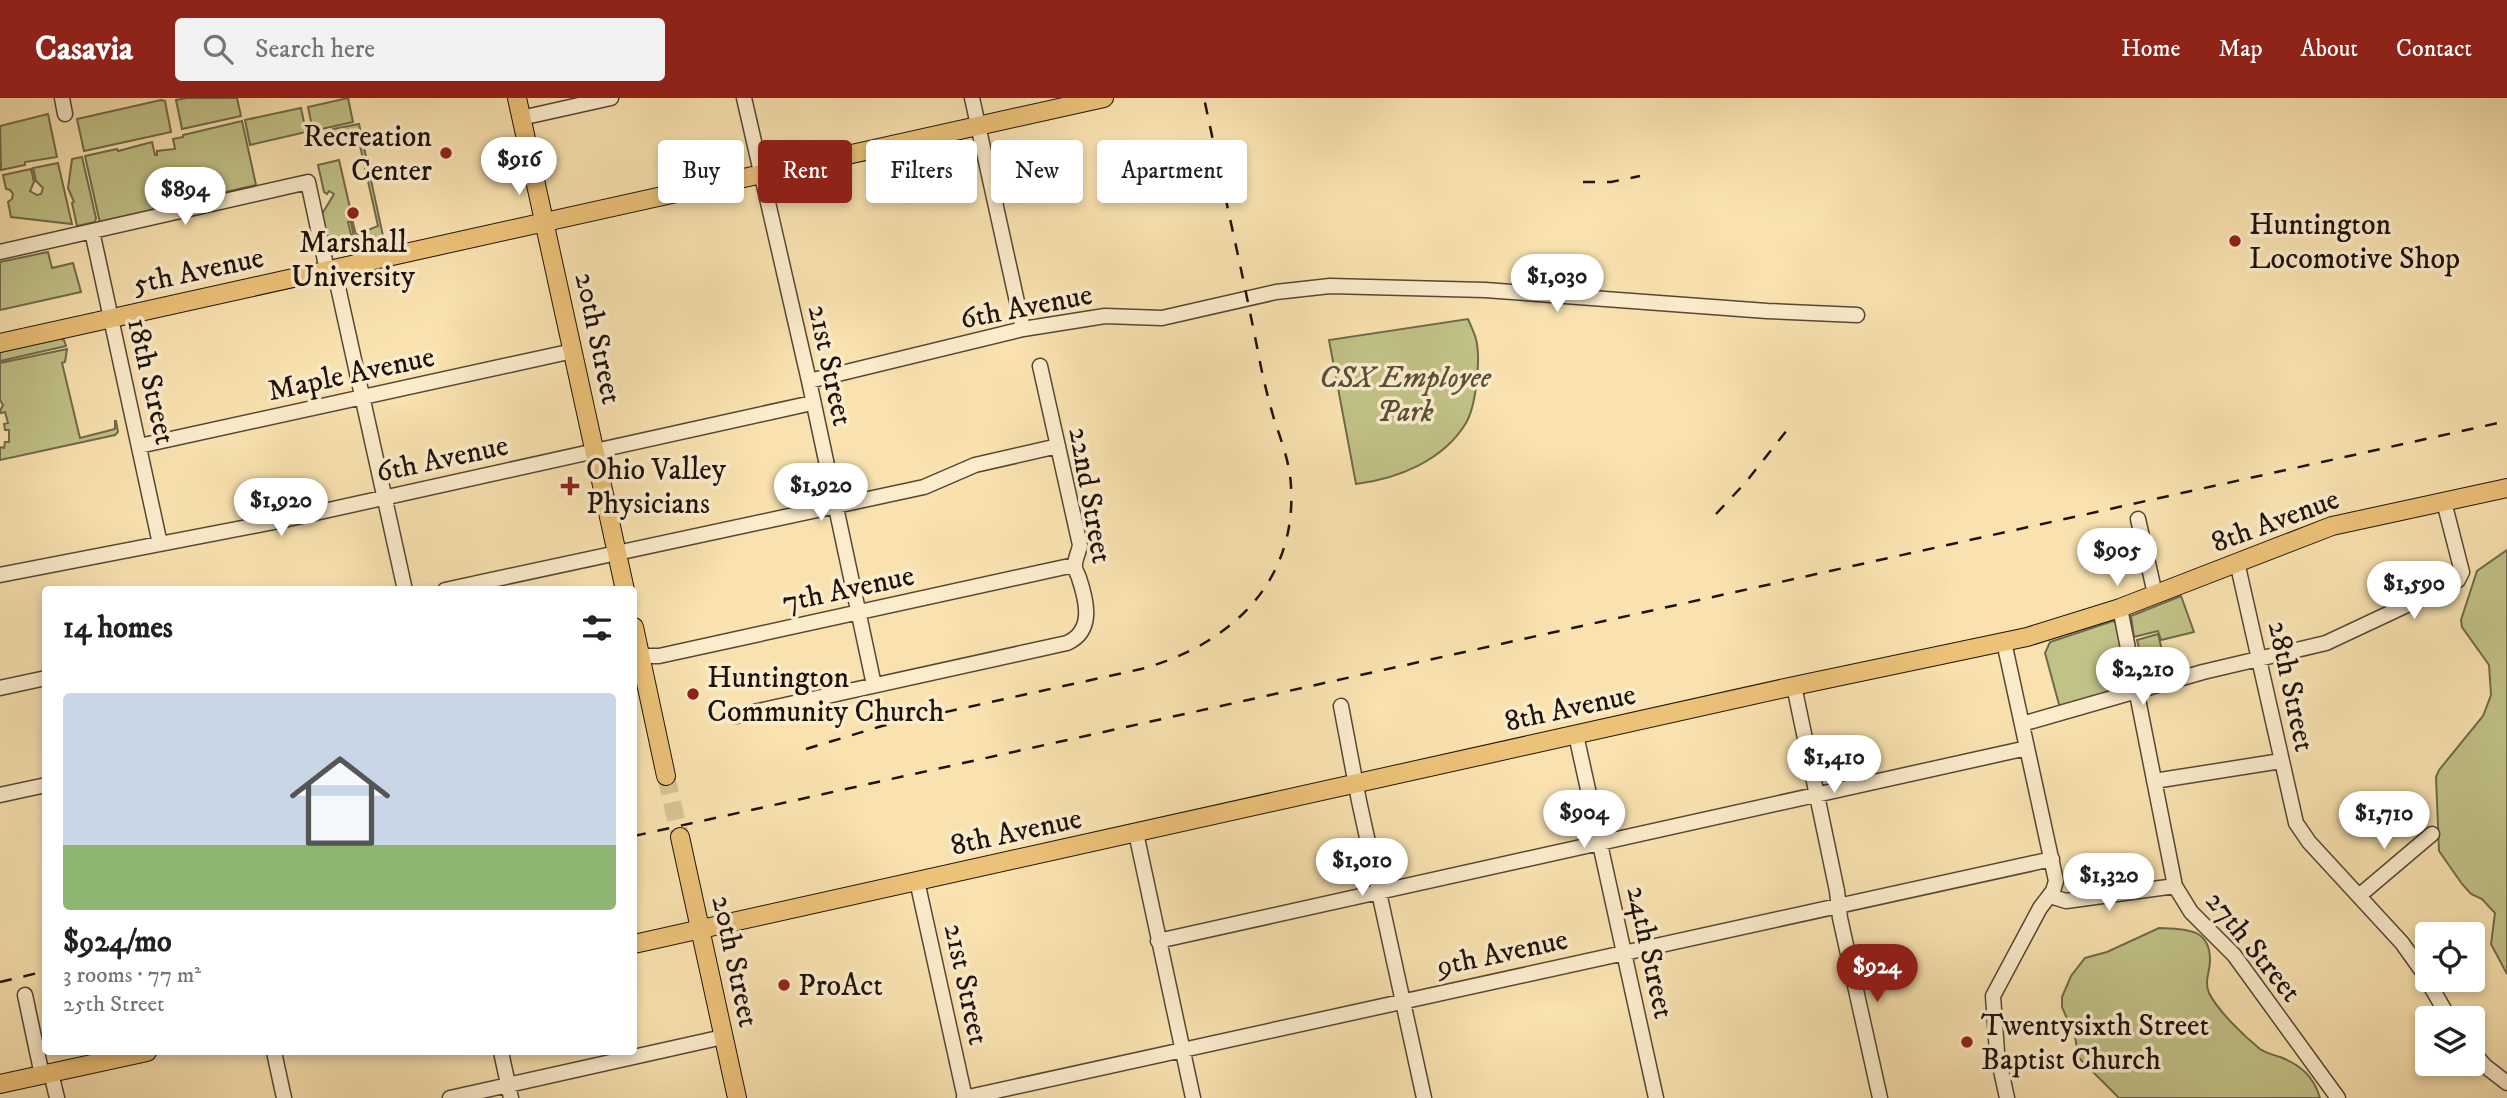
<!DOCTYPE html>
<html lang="en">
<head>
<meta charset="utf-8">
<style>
	body { margin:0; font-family:"IM FELL DW Pica",serif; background:#f2f2f2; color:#202124; height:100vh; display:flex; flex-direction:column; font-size:26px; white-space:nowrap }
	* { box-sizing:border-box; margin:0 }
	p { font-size:23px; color:#757577 }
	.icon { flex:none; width:38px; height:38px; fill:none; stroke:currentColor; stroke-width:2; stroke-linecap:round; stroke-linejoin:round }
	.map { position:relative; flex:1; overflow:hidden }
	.panel { position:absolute; left:42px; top:488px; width:595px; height:469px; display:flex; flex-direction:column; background:#fff; border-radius:7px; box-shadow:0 4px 10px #0003 }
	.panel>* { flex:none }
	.banner { position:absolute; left:658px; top:42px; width:665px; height:63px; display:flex; gap:14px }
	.buttons { position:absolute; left:2415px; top:824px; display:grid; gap:14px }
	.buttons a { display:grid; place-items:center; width:70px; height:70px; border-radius:7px; background:#fff; box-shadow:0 4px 10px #0003; font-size:35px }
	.price { position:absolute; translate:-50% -60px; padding:0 16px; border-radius:24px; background:#fff; color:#222; font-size:23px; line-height:46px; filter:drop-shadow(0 2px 4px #0008) }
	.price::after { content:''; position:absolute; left:50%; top:42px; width:21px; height:16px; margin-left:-10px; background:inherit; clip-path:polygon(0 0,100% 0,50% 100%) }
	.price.current { background:#8f2418; color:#fff }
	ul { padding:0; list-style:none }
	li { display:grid; align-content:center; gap:14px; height:371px; padding:0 21px }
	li+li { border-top:2px solid #e0e0e0 }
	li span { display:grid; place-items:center; height:217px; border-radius:7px; color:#555 }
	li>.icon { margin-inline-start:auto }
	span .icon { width:126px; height:126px; fill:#fffc; stroke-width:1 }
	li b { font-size:30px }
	h2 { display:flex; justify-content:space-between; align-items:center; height:84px; padding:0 21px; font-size:30px }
	.tag { padding:0 24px; border-radius:7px; background:#fff; box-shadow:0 4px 10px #0003; font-size:24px; line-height:63px }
	.tag.current { background:#8f2418; color:#fff }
	header { display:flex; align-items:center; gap:42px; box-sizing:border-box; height:98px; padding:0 35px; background:#8f2418; color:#fff }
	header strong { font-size:33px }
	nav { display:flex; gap:38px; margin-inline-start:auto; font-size:24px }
	.search { width:490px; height:63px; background:#f2f2f2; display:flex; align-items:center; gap:18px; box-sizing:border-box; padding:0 24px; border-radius:7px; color:#757577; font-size:26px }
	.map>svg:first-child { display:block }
	.green { fill:#c1c288; stroke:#706a4a; stroke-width:2 }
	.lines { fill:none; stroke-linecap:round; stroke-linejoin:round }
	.major-tunnel { stroke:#d8c397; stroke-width:18; stroke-dasharray:18 9; stroke-linecap:butt }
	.minor-casing { stroke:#554735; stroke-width:17 }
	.major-casing { stroke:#1e130c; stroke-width:20 }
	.minor { stroke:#fbeccc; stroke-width:14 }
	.major { stroke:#ecc178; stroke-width:18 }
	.rail { stroke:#1e130c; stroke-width:2.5; stroke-dasharray:12 12; stroke-linecap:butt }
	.poi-dot { fill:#8f2418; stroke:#fbeccc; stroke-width:2.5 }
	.labels { text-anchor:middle; stroke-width:7; stroke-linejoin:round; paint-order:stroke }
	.poi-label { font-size:30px; fill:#1e130c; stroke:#fbeccc; text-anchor:start }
	.street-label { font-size:30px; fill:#1e130c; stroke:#fbeccc }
	.park-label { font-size:30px; font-style:italic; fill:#575037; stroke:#fbeccc }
</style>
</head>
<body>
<header>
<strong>Casavia</strong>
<div class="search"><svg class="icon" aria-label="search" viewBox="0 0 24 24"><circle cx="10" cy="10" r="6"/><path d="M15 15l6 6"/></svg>Search here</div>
<nav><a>Home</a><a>Map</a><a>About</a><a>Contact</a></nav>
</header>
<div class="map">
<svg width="2507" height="1000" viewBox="0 0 2507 1000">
	<rect width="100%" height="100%" fill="#f9e2b0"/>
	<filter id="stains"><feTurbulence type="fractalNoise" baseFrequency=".00286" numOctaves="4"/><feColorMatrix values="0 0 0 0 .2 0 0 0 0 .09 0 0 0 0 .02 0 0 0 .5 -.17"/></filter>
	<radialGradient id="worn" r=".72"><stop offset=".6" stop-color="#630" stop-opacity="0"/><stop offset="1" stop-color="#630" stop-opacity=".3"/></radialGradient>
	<!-- green -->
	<path class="green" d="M187 0H237L241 18 182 31 176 2Z
		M348 0 353 24 313 33 308 9Z
		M161 2 165 3 171 34 84 53 77 21Z
		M301 10 306 34 250 47 245 22Z
		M48 16 57 59 25 64V67L1 72 0 28Z
		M242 23 256 87 178 105V108L100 125 85 58 117 51 118 53 152 44 155 57H157V53L175 51 173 41 183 39V37Z
		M359 26 383 138 355 144 351 125H353L356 137 378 128 359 43 348 45 346 36 335 38 333 31Z
		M82 59 96 120 95 124 77 128 72 105 74 104 68 90 72 61Z
		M339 62 353 123 348 124 353 145 330 150 322 116 334 96 329 93 327 96 324 94 318 67Z
		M58 65 72 126 11 119 8 104 12 101 13 96 10 92 6 91 3 77 31 71 34 84 30 93 37 97 41 96 43 90 36 83 33 70Z
		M48 154 52 170 73 165 81 194 0 212V164Z
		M1468 221C1471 228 1474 234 1476 241 1481 261 1476 308 1466 325 1443 363 1397 381 1356 386L1329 242Z
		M59 240 64 242 66 248 0 263V254Z
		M67 251 65 264 62 265 80 340 115 331V323H116L118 334 115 337 0 362V349L4 350 5 344H9V332H5L4 326 8 325 5 314 1 315 0 313 3 307 0 302V265Z
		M2507 452V876L2491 846 2495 815 2482 801 2471 796 2462 786 2439 753 2436 679 2439 672 2483 618 2491 597 2489 567 2462 529 2461 522 2477 473Z
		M2181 498 2194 534 2161 542 2158 533 2134 539 2131 518Z
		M2113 523 2117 525 2130 589 2060 610 2045 555 2050 544Z
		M2158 536 2167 572 2146 578 2137 542Z
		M2159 830C2183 831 2210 829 2210 862 2210 874 2204 883 2209 895 2218 913 2244 938 2260 951 2266 955 2274 957 2280 959 2301 967 2314 979 2320 1000H2119L2079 960 2075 939 2062 909V899L2071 878 2085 860 2107 854Z"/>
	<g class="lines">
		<!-- major-tunnel -->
		<path class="major-tunnel" d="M666 678 680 739"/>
		<!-- minor casing -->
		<g class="minor-casing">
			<path id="minor" d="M62 0 65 16
				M744 0 809 283 874 587
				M972 0 1023 231
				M521 20 611 0
				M92 133 160 446
				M0 154 308 84 327 172
				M334 171 405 492
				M809 283 1023 231 1105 218 1162 220 1276 194 1330 188 1485 192 1767 213 1857 217
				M139 348 573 253
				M2138 421 2155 496
				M2237 464 2296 725 2309 744 2402 845 2422 873 2449 920
				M0 477 279 423 812 305
				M445 492 924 389 975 367 1058 348
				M2120 510 2175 788 2191 814 2234 857 2338 1000
				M2004 544 2056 783 2053 793 2040 810 1993 898 1997 954 2007 1000
				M634 558H659L1074 467
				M1794 588 1837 793 1840 820 1880 1000
				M0 590 46 580
				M1341 608 1359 703 1424 1000
				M736 618 1067 545C1094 533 1087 504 1079 480 1078 476 1075 473 1075 469 1074 463 1079 454 1080 447L1040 268
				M2022 626 2203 574 2326 545 2454 485 2458 482 2462 474 2444 404
				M1576 637 1656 1000
				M2154 683 2281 663
				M0 697 46 687
				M1136 735 1193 1000
				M917 783 965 1000
				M2360 797 2432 736
				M2050 798 2066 803 2175 788
				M1158 843 2027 650
				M25 897 42 977
				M274 954 284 1000
				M501 954 511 1000
				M2473 954 2485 968 2507 985
				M51 975 57 1000
				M450 1000 723 939
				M964 1000 2052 761"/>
		</g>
		<!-- major casing -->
		<g class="major-casing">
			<path id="major" d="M517 0 625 492
				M0 245 1104 0
				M634 529 666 678
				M680 739 737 1000
				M634 846 1794 588 2027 539 2120 510 2332 428 2507 390
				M0 986 147 954"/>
		</g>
		<!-- minor -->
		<use href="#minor" class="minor"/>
		<!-- major -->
		<use href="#major" class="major"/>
		<!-- rail -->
		<path class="rail" d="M1583 84H1611L1640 78
			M1716 416 1746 384 1791 327
			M806 651 882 628 1141 571C1234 546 1302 479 1290 377 1287 357 1280 339 1274 321 1268 300 1263 280 1259 259 1242 172 1222 86 1204 0
			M634 738 2507 323
			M0 884 46 873"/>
	</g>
	<!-- markers -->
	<g class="poi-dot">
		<circle cx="446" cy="55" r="7"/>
		<circle cx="353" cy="115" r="7"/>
		<circle cx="2235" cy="143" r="7"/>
		<path d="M566.5 377.5h7v7h7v7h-7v7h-7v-7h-7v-7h7z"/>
		<circle cx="693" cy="596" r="7"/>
		<circle cx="784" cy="887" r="7"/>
		<circle cx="1967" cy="944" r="7"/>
	</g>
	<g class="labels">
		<!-- poi labels -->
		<g class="poi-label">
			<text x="432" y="48" text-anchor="end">Recreation<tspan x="432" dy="34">Center</tspan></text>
			<text x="2249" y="136">Huntington<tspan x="2249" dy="34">Locomotive Shop</tspan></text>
			<text x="353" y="154" text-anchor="middle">Marshall<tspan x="353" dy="34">University</tspan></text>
			<text x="586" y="381">Ohio Valley<tspan x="586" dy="34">Physicians</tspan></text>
			<text x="707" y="589">Huntington<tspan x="707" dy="34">Community Church</tspan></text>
			<text x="798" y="897">ProAct</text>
			<text x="1981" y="937">Twentysixth Street<tspan x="1981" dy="34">Baptist Church</tspan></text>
		</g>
		<!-- street labels -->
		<g class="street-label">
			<text transform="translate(198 172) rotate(-12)" y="10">5th Avenue</text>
			<text transform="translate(1026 208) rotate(-11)" y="10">6th Avenue</text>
			<text transform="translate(599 240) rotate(78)" y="10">20th Street</text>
			<text transform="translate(831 267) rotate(78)" y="10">21st Street</text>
			<text transform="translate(351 275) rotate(-12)" y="10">Maple Avenue</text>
			<text transform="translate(152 283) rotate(77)" y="10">18th Street</text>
			<text transform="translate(442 360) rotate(-12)" y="10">6th Avenue</text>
			<text transform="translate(1091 397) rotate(80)" y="10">22nd Street</text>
			<text transform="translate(2275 422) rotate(-20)" y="10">8th Avenue</text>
			<text transform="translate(848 490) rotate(-12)" y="10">7th Avenue</text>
			<text transform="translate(2292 588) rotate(78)" y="10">28th Street</text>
			<text transform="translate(1570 609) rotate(-12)" y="10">8th Avenue</text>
			<text transform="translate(1016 733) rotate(-12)" y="10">8th Avenue</text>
			<text transform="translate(2254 848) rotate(51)" y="10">27th Street</text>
			<text transform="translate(1502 854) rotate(-12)" y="10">9th Avenue</text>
			<text transform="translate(1651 854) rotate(78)" y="10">24th Street</text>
			<text transform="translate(736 863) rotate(78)" y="10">20th Street</text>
			<text transform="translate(967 886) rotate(78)" y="10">21st Street</text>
		</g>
		<!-- park labels -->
		<g class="park-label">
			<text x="1405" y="289">CSX Employee<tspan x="1405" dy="34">Park</tspan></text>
		</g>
	</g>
	<rect width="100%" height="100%" filter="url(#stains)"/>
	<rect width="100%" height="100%" fill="url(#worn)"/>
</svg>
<div class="buttons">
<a><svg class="icon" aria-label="locate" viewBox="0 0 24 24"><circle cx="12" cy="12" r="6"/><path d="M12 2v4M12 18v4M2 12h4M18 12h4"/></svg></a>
<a><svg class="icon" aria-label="layers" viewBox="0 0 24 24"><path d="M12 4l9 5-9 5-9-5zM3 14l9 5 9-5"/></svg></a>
</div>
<b class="price" style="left:519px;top:99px">$916</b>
<b class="price" style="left:185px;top:129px">$894</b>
<b class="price" style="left:1557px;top:216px">$1,030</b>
<b class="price" style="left:821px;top:425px">$1,920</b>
<b class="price" style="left:281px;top:440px">$1,920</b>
<b class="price" style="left:2117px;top:490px">$905</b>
<b class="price" style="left:2414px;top:523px">$1,590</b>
<b class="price" style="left:2143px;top:609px">$2,210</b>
<b class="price" style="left:1834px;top:697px">$1,410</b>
<b class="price" style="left:1584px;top:752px">$904</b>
<b class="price" style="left:2384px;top:753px">$1,710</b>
<b class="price" style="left:1362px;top:800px">$1,010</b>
<b class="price" style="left:2109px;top:815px">$1,320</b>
<b class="price current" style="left:1877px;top:906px">$924</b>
<div class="banner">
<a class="tag">Buy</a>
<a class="tag current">Rent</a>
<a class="tag">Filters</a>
<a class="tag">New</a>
<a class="tag">Apartment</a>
</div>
<section class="panel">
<h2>14 homes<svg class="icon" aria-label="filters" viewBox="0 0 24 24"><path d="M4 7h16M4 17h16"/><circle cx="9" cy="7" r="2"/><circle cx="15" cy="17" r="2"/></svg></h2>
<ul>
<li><span style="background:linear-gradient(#c9d6e8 70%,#8fb573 0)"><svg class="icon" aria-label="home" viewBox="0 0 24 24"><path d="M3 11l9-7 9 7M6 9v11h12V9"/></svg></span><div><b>$924/mo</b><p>3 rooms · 77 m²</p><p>25th Street</p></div></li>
</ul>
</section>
</div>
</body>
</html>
